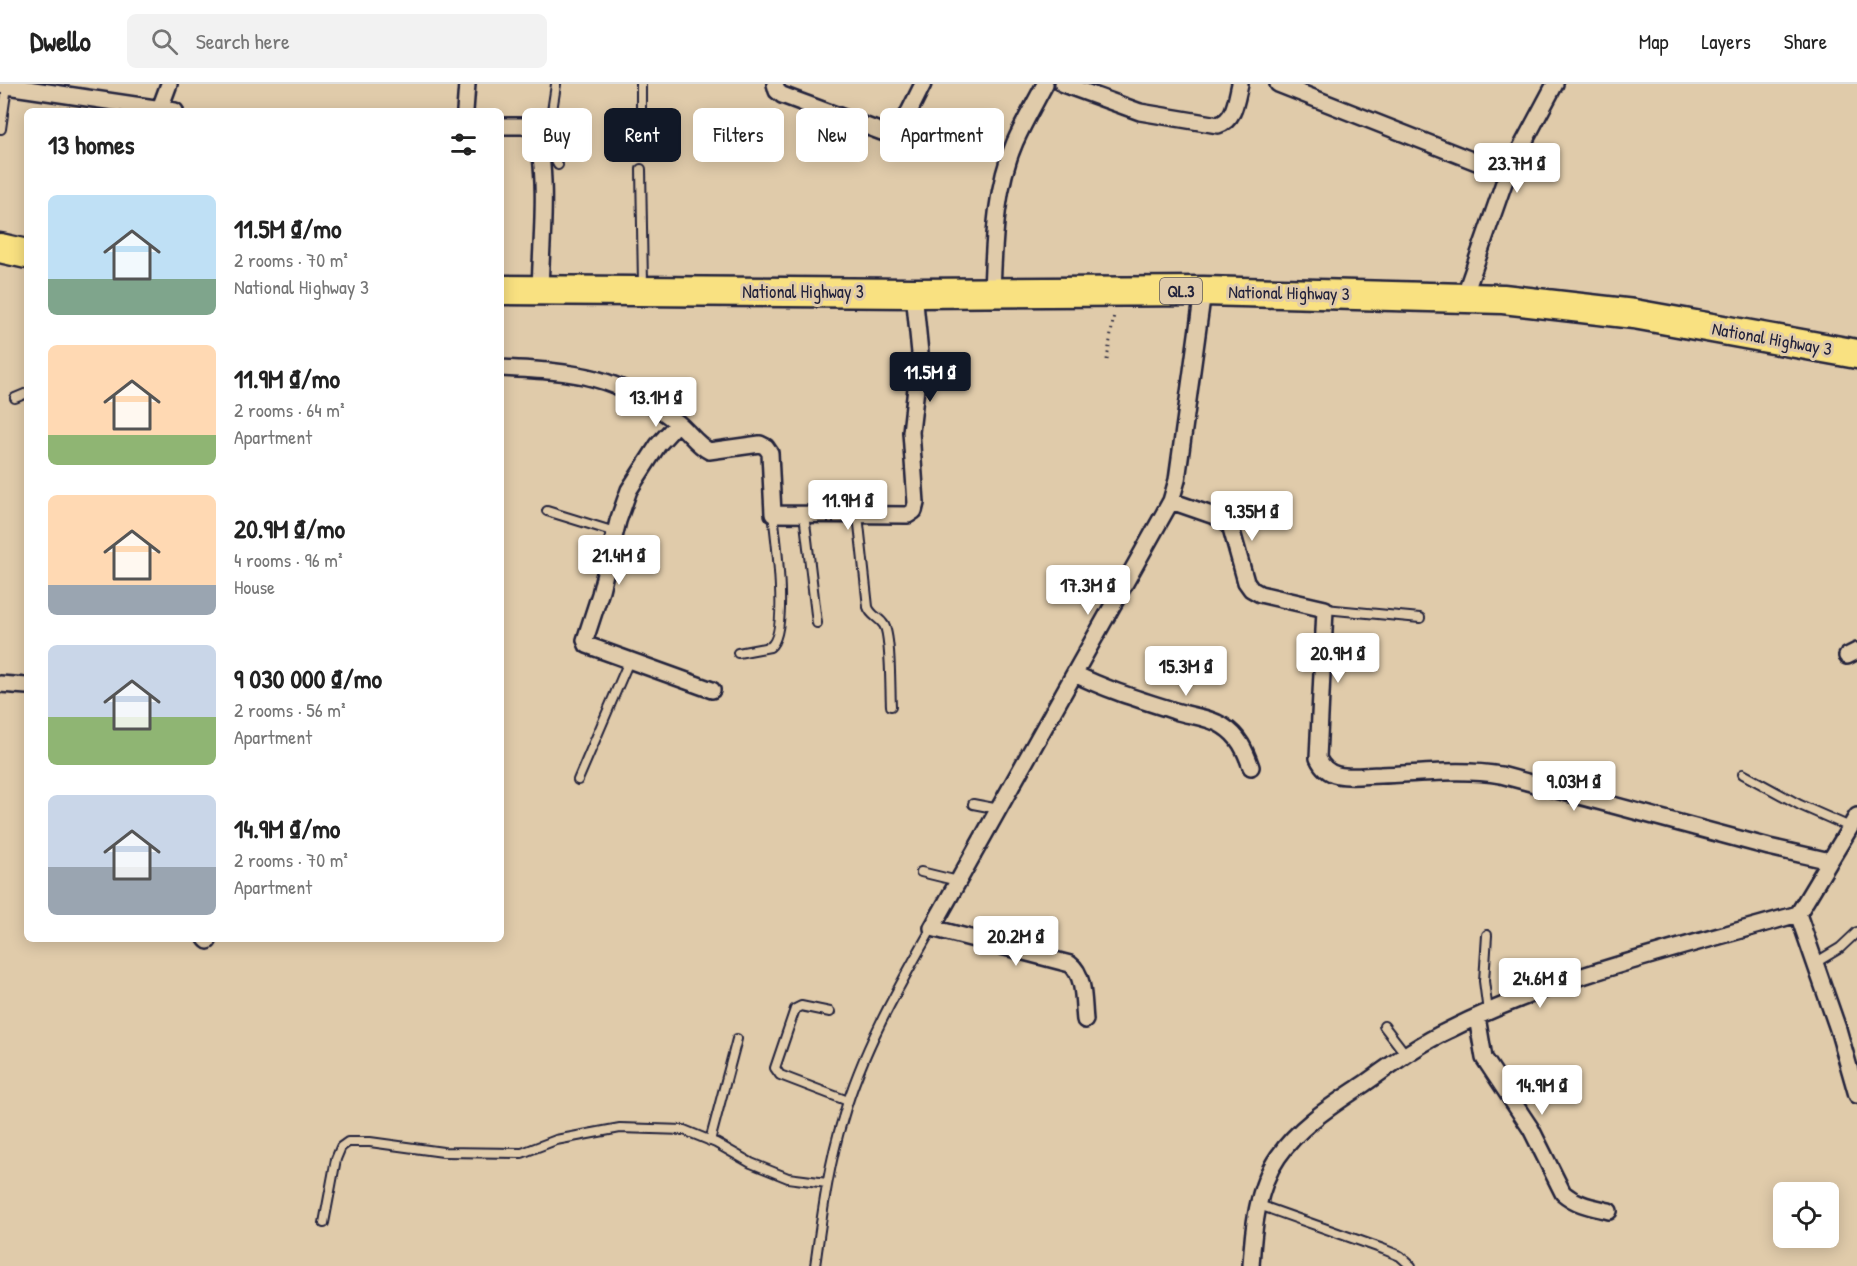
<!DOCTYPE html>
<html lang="en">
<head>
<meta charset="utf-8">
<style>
	body { margin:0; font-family:"Patrick Hand",sans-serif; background:#f2f2f2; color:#222; height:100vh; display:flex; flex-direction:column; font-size:22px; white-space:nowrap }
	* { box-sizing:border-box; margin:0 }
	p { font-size:20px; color:#767676 }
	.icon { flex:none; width:33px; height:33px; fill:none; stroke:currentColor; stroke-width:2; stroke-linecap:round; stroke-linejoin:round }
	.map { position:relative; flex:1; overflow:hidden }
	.drawer { position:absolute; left:24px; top:24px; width:480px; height:834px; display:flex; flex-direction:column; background:#fff; border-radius:9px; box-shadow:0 3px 15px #0003 }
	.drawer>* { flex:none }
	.top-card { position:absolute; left:522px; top:24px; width:570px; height:54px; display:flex; gap:12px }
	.fabs { position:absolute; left:1773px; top:1098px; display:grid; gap:12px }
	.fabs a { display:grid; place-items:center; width:66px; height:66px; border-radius:9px; background:#fff; box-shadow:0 3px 15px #0003; font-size:30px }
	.price { position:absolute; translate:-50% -51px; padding:0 14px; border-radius:6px; background:#fff; color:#222; font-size:20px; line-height:39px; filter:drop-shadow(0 2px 3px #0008) }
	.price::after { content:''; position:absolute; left:50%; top:36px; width:18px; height:14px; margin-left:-9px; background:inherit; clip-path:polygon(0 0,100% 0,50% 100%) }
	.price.selected { background:#111827; color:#fff }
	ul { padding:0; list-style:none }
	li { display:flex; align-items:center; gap:18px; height:150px; padding:0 24px }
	li span { display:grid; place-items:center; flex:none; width:168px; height:120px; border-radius:9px; color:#555 }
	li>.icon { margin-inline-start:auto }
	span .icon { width:72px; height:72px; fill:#fffc; stroke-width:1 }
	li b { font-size:26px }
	h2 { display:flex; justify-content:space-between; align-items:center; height:72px; padding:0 24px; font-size:26px }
	.tag { padding:0 21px; border-radius:9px; background:#fff; box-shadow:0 3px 15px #0003; font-size:21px; line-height:54px }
	.tag.selected { background:#111827; color:#fff }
	header { display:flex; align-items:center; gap:36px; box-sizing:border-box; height:84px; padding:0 30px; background:#fff; border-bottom:2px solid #e0e0e0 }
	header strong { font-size:28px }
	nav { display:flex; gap:33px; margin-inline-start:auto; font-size:21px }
	.search { width:420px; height:54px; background:#f2f2f2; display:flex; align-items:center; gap:15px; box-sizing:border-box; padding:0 21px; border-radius:9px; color:#767676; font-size:22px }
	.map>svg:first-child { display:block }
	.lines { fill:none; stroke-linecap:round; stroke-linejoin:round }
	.lane-casing { stroke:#22223b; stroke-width:12 }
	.street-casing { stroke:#22223b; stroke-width:20 }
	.highway-casing { stroke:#22223b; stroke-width:33 }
	.path { stroke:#22223b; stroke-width:3; stroke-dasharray:1.5 4.5; stroke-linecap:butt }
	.lane { stroke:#e0cbaa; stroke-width:8 }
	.street { stroke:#e0cbaa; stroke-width:15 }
	.highway { stroke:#f9e181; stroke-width:28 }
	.labels { text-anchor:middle; stroke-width:6; stroke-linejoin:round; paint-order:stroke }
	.shield { fill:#e0cbaa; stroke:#5b555c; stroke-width:1.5 }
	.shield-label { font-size:16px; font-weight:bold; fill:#22223b }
	.street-label { font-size:18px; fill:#22223b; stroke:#e0cbaa }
</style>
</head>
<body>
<header>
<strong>Dwello</strong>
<div class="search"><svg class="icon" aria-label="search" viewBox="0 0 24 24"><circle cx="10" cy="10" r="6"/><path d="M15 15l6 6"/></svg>Search here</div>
<nav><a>Map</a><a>Layers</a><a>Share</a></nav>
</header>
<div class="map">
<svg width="1857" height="1182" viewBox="0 0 1857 1182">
	<rect width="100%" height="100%" fill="#e0cbaa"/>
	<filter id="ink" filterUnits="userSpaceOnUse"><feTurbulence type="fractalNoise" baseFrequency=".0167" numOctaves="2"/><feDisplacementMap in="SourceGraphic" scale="12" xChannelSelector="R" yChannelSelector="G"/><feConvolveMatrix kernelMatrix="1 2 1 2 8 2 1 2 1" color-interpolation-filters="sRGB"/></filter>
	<g filter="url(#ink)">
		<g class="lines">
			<!-- lane casing -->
			<g class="lane-casing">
				<path id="lane" d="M556 0C553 27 543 57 558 81
					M641 0V55
					M907 33 943 46
					M1 45 7 2
					M641 85 643 200
					M15 314 27 309
					M547 427 615 448
					M804 430 817 539
					M858 431 868 523C871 532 879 533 884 541 891 552 890 606 891 622
					M1325 525 1420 534
					M738 569 770 563C789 550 776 454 773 430
					M1743 690 1800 721 1850 743
					M578 696 629 577
					M973 720 999 725
					M921 788 958 797
					M1487 851 1484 897 1488 928
					M1815 879 1840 864 1857 848
					M830 928 801 922 795 925 775 984 780 991 848 1017
					M1384 942 1407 972
					M710 1057 737 955
					M1259 1121 1383 1165 1400 1172 1411 1182
					M324 1139 336 1075 341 1063 348 1058H370L443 1068 522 1069 556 1056 620 1044 684 1046 716 1059 751 1079 788 1094 827 1099
					M815 1182C822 1132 828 1082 843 1034 862 967 898 904 932 844"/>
			</g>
			<!-- street casing -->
			<g class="street-casing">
				<path id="street" d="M775 0 777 7 782 11 890 51 901 44 923 0
					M1063 0 1140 28 1218 41C1235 36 1236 16 1240 0
					M1278 0 1507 90
					M0 1 175 27
					M159 27 169 0
					M465 27 467 0
					M501 42H525L536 48C549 91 541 160 540 207
					M992 208C994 158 995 104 1015 58 1024 38 1035 19 1045 0
					M1464 213 1507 90 1555 0
					M501 284C577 288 616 290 678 339 689 348 696 360 709 367L760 360 766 363 770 369 773 430 908 431 914 427 916 419 911 348 920 269 914 209
					M678 339 658 361 629 406 618 437 600 510 585 556 587 561 712 606
					M1171 417 1226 436 1231 444 1246 498 1251 505 1260 510 1325 525 1318 674C1322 683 1328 689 1338 691 1351 694 1367 691 1380 691 1419 690 1462 684 1501 691L1769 763 1830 777
					M1847 572 1857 567
					M1075 590C1107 606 1141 616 1175 627 1190 632 1209 633 1223 642 1239 652 1245 666 1251 683
					M0 600 27 602
					M1798 830 1838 945 1857 1011
					M206 855 208 857
					M1477 933 1484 974 1531 1045 1563 1109C1577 1121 1592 1123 1609 1127
					M1085 936C1083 918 1085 891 1070 880L932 844 1171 417 1177 396 1203 207
					M1251 1182C1253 1146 1257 1103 1278 1073 1300 1041 1333 1021 1364 1000 1391 981 1419 960 1449 946 1558 891 1681 864 1798 830L1857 732"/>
			</g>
			<!-- highway casing -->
			<g class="highway-casing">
				<path id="highway" d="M0 164 27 170
					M501 206 914 209 1203 207 1503 215 1634 230 1857 270"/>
			</g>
			<!-- path -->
			<path class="path" d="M1107 276 1114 230"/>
			<!-- lane -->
			<use href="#lane" class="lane"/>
			<!-- street -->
			<use href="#street" class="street"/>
			<!-- highway -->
			<use href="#highway" class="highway"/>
		</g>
	</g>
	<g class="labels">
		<!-- shield labels -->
		<rect class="shield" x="1160" y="194" width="42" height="26" rx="4.5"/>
		<g class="shield-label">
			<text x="1181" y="213">QL.3</text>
		</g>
		<!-- street labels -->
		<g class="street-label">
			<text x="803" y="214">National Highway 3</text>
			<text transform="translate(1289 209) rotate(1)" y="6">National Highway 3</text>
			<text transform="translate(1772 255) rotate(10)" y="6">National Highway 3</text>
		</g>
	</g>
</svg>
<div class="fabs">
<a><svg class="icon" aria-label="locate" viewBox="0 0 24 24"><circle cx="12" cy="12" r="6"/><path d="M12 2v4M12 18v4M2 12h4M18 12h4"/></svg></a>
</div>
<b class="price" style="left:1517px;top:110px">23.7M ₫</b>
<b class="price selected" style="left:930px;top:319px">11.5M ₫</b>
<b class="price" style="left:656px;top:344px">13.1M ₫</b>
<b class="price" style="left:848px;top:447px">11.9M ₫</b>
<b class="price" style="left:1252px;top:458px">9.35M ₫</b>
<b class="price" style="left:619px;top:502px">21.4M ₫</b>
<b class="price" style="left:1088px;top:532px">17.3M ₫</b>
<b class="price" style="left:1338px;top:600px">20.9M ₫</b>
<b class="price" style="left:1186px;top:613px">15.3M ₫</b>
<b class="price" style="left:1574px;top:728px">9.03M ₫</b>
<b class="price" style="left:1016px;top:883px">20.2M ₫</b>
<b class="price" style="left:1540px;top:925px">24.6M ₫</b>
<b class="price" style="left:1542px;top:1032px">14.9M ₫</b>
<div class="top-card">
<a class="tag">Buy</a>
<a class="tag selected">Rent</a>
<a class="tag">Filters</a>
<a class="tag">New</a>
<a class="tag">Apartment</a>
</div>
<section class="drawer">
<h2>13 homes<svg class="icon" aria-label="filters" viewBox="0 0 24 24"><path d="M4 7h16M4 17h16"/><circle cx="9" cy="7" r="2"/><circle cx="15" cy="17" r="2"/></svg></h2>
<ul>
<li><span style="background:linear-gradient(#bfe0f5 70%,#7fa58c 0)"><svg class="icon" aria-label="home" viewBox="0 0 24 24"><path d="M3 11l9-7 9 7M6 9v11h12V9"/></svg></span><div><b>11.5M ₫/mo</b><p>2 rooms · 70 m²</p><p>National Highway 3</p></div></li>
<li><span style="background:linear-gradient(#ffd9b3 75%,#8fb573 0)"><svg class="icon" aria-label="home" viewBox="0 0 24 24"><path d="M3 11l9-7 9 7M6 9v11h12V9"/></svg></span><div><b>11.9M ₫/mo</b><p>2 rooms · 64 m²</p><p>Apartment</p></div></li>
<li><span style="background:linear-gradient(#ffd9b3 75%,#9aa5b1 0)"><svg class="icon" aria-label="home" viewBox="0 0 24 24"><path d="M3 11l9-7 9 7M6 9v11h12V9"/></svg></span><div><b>20.9M ₫/mo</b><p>4 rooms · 96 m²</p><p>House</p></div></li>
<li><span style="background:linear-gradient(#c9d6e8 60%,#8fb573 0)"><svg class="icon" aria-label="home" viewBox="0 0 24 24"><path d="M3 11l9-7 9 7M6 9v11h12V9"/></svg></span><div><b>9 030 000 ₫/mo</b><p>2 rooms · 56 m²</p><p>Apartment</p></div></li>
<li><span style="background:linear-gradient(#c9d6e8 60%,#9aa5b1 0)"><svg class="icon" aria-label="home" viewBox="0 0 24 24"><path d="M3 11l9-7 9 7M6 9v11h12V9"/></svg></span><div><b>14.9M ₫/mo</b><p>2 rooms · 70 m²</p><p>Apartment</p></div></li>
</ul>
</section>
</div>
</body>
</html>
